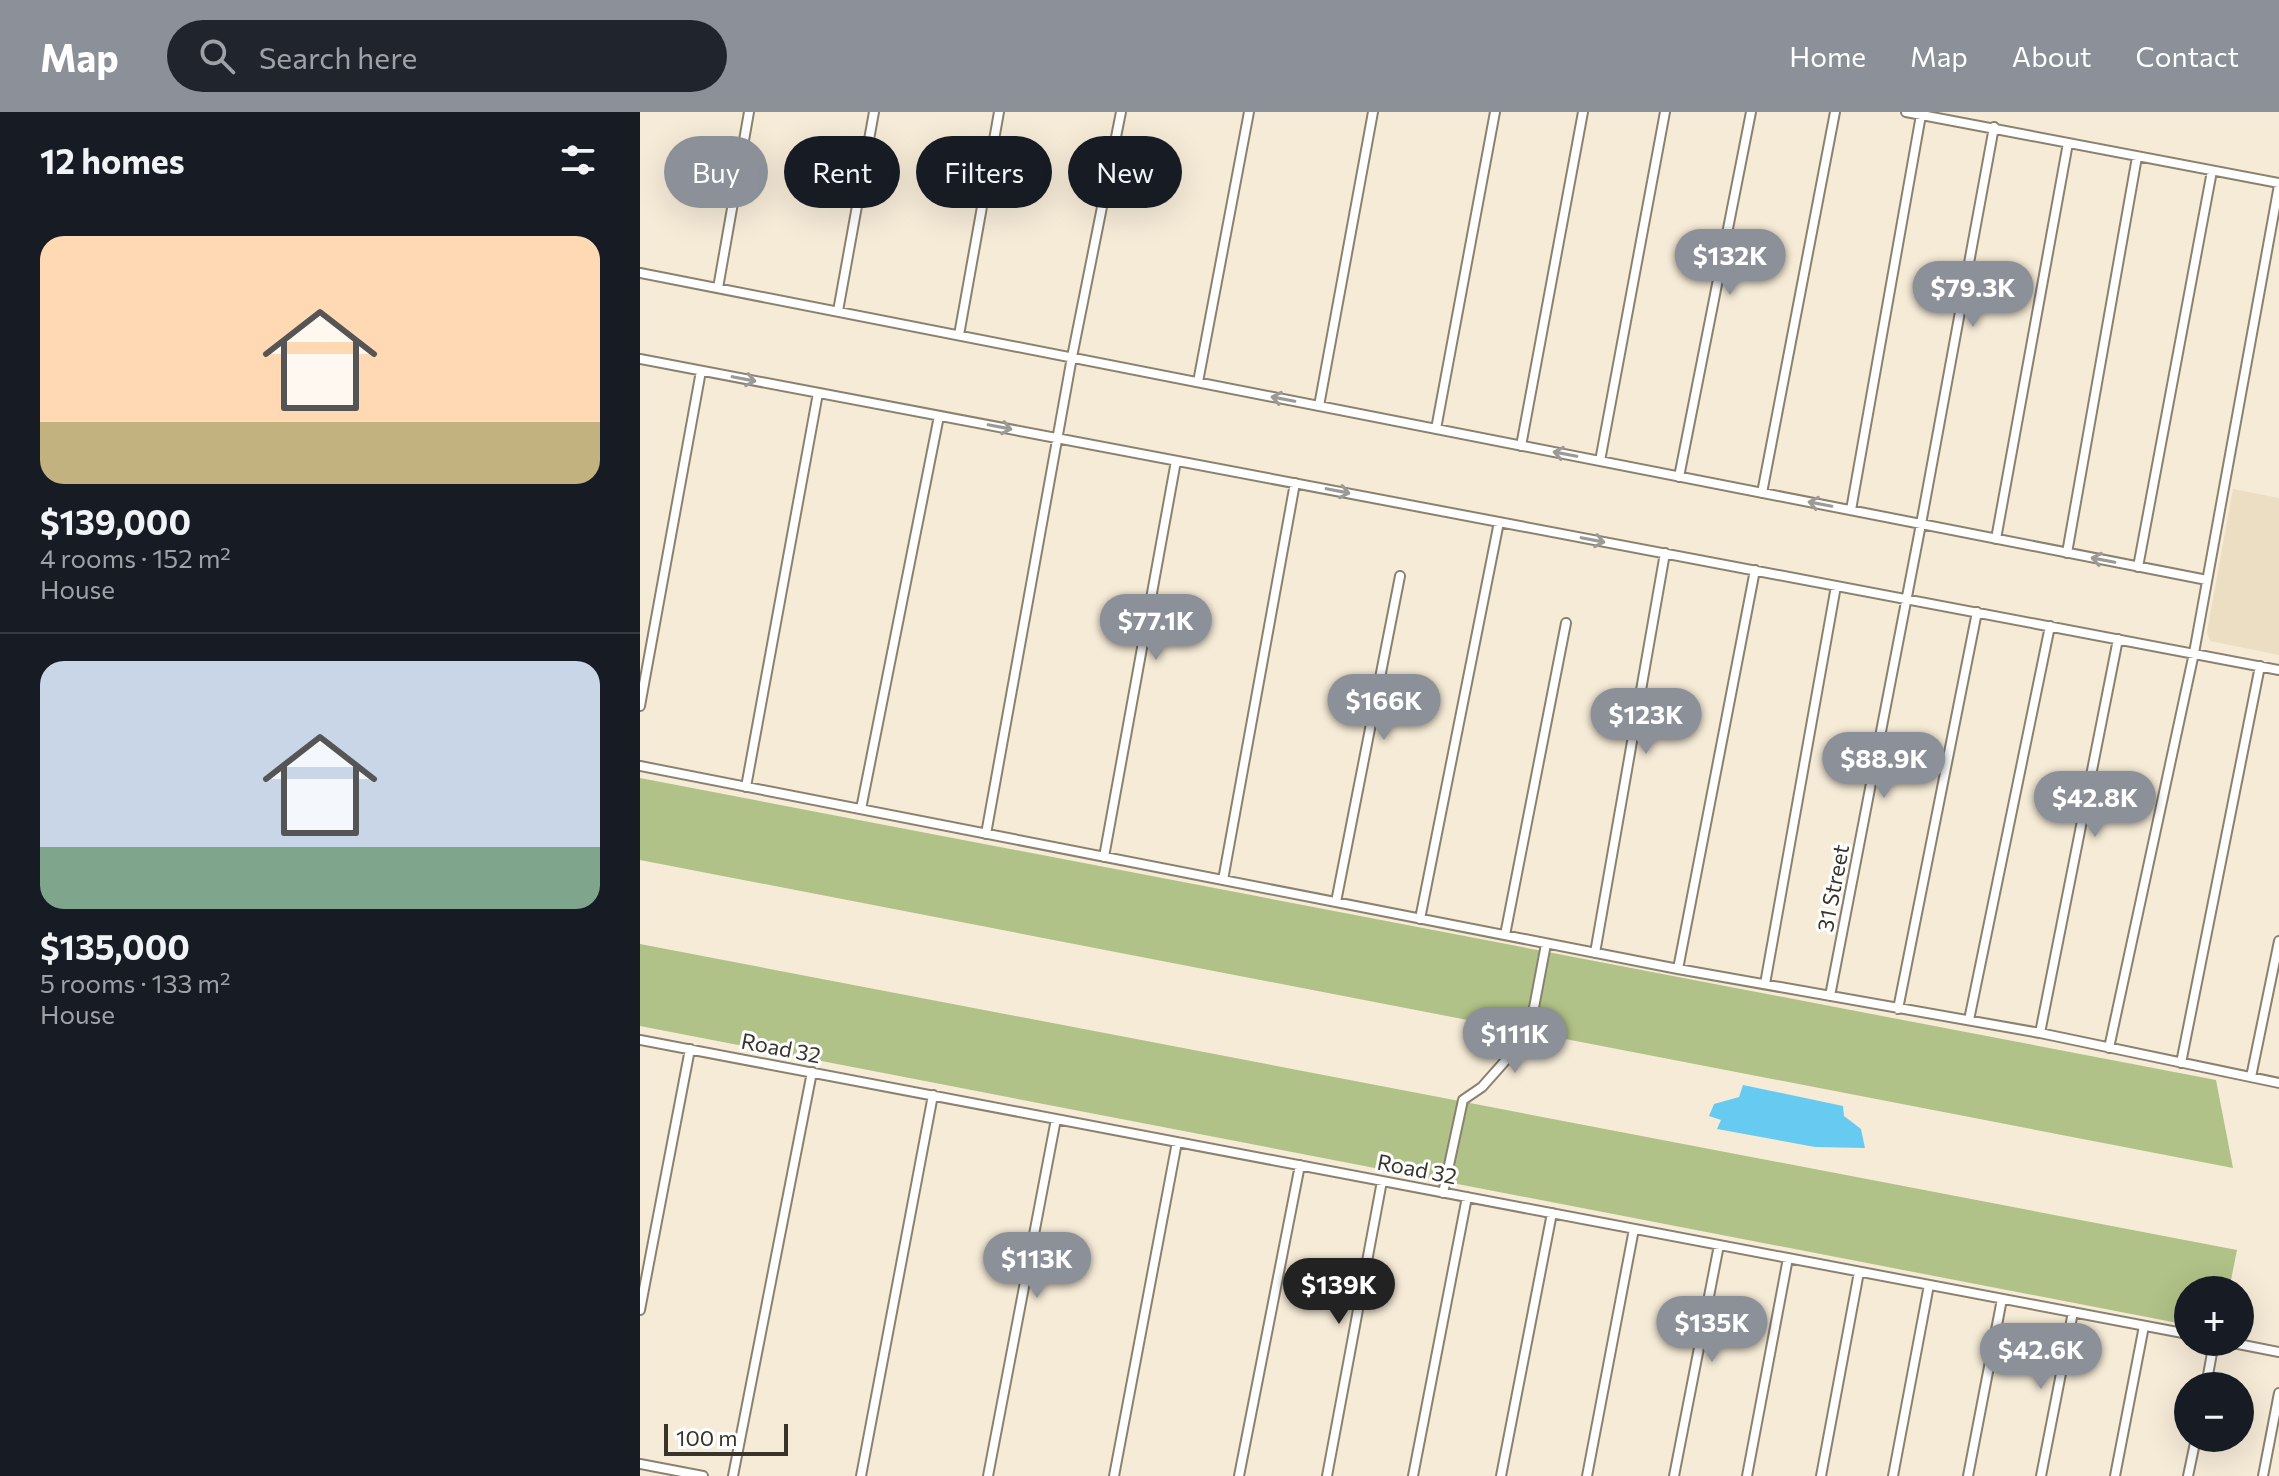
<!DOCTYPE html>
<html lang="en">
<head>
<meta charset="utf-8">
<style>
	body { margin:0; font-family:Commissioner,sans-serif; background:#20242c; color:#f1f3f6; height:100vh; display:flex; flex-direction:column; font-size:30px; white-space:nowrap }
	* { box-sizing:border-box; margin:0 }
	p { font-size:26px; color:#9ea1a6 }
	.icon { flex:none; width:44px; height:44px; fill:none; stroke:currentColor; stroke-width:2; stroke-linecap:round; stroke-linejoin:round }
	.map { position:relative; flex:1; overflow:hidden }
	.sheet { display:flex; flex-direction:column; background:#171b24; width:640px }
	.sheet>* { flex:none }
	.top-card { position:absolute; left:24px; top:24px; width:760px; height:72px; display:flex; gap:16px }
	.fabs { position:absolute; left:1534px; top:1164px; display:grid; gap:16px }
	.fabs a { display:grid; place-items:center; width:80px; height:80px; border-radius:50%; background:#171b24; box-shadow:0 8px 32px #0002; font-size:40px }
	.scale { position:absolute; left:24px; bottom:20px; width:124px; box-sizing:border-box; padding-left:8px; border:4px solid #38342c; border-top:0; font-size:22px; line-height:28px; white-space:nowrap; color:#38342c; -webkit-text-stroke:6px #fff; paint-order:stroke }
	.price { position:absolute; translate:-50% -68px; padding:0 18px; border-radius:28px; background:#8c9099; color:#fff; font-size:26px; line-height:52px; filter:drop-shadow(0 2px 4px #0008) }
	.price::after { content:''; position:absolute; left:50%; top:48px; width:24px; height:18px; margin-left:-12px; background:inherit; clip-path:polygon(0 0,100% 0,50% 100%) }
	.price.on { background:#222; color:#fff }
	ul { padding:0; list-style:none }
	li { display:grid; align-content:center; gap:16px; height:424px; padding:0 40px }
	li+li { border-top:2px solid #363941 }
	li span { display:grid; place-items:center; height:248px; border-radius:24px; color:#555 }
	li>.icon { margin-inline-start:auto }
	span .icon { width:144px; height:144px; fill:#fffc; stroke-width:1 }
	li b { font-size:34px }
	h2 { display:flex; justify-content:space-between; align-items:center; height:96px; padding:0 40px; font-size:34px }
	.chip { padding:0 28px; border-radius:36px; background:#171b24; box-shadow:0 8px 32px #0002; font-size:28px; line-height:72px }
	.chip.on { background:#8c9099; color:#fff }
	header { display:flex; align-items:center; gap:48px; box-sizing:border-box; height:112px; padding:0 40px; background:#8c9099; color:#fff }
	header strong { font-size:38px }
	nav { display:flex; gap:44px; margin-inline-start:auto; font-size:28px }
	.search { width:560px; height:72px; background:#20242c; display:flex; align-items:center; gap:20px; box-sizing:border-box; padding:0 28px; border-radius:44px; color:#9ea1a6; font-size:30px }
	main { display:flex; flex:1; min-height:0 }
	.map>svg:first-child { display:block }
	.built { fill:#ecdec3 }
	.green { fill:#b0c287 }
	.water { fill:#67cbf1 }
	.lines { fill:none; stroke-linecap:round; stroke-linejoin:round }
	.minor-casing { stroke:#8a816f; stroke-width:12 }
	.minor { stroke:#fff; stroke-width:8 }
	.oneway { stroke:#9c9a96 }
	.labels { text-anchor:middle; stroke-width:6; stroke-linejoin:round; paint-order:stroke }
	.street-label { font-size:22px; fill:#38342c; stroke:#fff }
</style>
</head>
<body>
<header>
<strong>Map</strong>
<div class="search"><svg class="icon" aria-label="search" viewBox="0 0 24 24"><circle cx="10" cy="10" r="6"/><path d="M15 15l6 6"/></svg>Search here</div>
<nav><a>Home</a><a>Map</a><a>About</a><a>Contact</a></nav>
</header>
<main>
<section class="sheet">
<h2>12 homes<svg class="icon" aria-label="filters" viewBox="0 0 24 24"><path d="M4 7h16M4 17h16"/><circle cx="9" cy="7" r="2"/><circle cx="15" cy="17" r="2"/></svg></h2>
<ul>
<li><span style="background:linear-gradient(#ffd9b3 75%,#c2b280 0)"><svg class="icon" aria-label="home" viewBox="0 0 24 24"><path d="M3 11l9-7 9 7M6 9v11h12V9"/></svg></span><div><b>$139,000</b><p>4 rooms · 152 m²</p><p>House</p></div></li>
<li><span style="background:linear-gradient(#c9d6e8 75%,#7fa58c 0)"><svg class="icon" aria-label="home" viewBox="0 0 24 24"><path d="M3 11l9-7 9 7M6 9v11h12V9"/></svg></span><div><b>$135,000</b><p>5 rooms · 133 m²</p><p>House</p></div></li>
</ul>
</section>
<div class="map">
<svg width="1639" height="1364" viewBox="0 0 1639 1364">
	<rect width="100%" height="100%" fill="#f6ebd7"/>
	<!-- built -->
	<path class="built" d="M1593 377 1639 386V543L1570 529 1567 520Z"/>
	<!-- green -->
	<path class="green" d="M0 666 1576 968 1593 1056 0 748Z
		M0 832 1597 1138 1589 1178H1548V1213L0 914Z"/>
	<!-- water -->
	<path class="water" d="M1103 973 1203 994 1204 1004 1221 1017 1225 1036 1175 1035 1077 1017 1081 1008 1069 1004 1074 992 1099 985Z"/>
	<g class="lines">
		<!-- minor casing -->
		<g class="minor-casing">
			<path id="minor" d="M1266 0 1639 71
				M0 161 1567 468
				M78 176 109 0
				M198 199 234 0
				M319 223 359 0
				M0 247 1639 558
				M558 270 609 0
				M679 294 733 0
				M796 317 855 0
				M881 334 943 0
				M960 349 1025 0
				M1039 365 1111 0
				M1122 381 1195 0
				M1211 398 1281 3
				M1356 427 1428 31
				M1427 441 1497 45
				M1498 455 1572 59
				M0 594 61 259
				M0 654 1038 857 1400 921 1639 971
				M106 675 178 281
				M221 697 299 304
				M346 722 432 245 481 0
				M464 745 536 349
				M583 768 655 371
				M696 790 760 464
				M780 807 859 410
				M865 823 926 511
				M955 841 1025 441
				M1038 857 1115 458
				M1125 872 1196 474
				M1190 884 1281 412 1354 15
				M1258 897 1337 500
				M1329 908 1410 514
				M1400 921 1478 527
				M0 928 1548 1222
				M1469 936 1554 541 1639 73
				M1541 951 1620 554
				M1611 965 1639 829
				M803 1081 823 988 842 975 889 922 906 832
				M0 1198 50 937
				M1588 1230 1639 1240
				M1566 1274 1574 1230
				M0 1352 63 1364
				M93 1364 172 960
				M221 1364 293 983
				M348 1364 416 1007
				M474 1364 537 1030
				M599 1364 660 1053
				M687 1364 742 1069
				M773 1364 827 1085
				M861 1364 912 1101
				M947 1364 994 1117
				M1034 1364 1079 1133
				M1107 1364 1148 1146
				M1181 1364 1219 1160
				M1253 1364 1289 1173
				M1328 1364 1362 1187
				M1401 1364 1433 1200
				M1475 1364 1504 1214
				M1548 1364 1556 1326
				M1623 1364 1639 1281"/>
		</g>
		<!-- minor -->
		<use href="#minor" class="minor"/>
	</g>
	<!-- one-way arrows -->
	<defs><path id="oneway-shaft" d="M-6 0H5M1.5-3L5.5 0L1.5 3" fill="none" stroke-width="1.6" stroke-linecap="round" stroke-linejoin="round" transform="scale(2)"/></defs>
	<g class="oneway">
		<use href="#oneway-shaft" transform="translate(104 267) rotate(11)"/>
		<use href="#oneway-shaft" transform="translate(643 287) rotate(-169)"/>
		<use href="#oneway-shaft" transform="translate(360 315) rotate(11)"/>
		<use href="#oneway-shaft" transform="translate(925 342) rotate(-169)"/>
		<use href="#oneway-shaft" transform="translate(698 379) rotate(11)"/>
		<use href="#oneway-shaft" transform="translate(1180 392) rotate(-169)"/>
		<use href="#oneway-shaft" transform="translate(953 428) rotate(11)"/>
		<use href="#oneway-shaft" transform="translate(1463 448) rotate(-169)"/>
	</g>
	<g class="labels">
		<!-- street labels -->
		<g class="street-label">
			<text transform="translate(1193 776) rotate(-79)" y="8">31 Street</text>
			<text transform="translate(141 936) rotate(11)" y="8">Road 32</text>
			<text transform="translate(777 1057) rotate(11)" y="8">Road 32</text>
		</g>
	</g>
</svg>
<div class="fabs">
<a>+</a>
<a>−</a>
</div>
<div class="scale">100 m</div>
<b class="price" style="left:1090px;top:185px">$132K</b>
<b class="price" style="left:1333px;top:217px">$79.3K</b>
<b class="price" style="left:516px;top:550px">$77.1K</b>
<b class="price" style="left:744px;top:630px">$166K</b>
<b class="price" style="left:1006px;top:644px">$123K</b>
<b class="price" style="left:1244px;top:688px">$88.9K</b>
<b class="price" style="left:1455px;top:727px">$42.8K</b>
<b class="price" style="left:875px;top:963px">$111K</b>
<b class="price" style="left:397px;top:1188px">$113K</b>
<b class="price on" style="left:699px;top:1214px">$139K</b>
<b class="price" style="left:1072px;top:1252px">$135K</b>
<b class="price" style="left:1401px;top:1279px">$42.6K</b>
<div class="top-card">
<a class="chip on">Buy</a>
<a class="chip">Rent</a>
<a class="chip">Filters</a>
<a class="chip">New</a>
</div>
</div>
</main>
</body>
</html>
